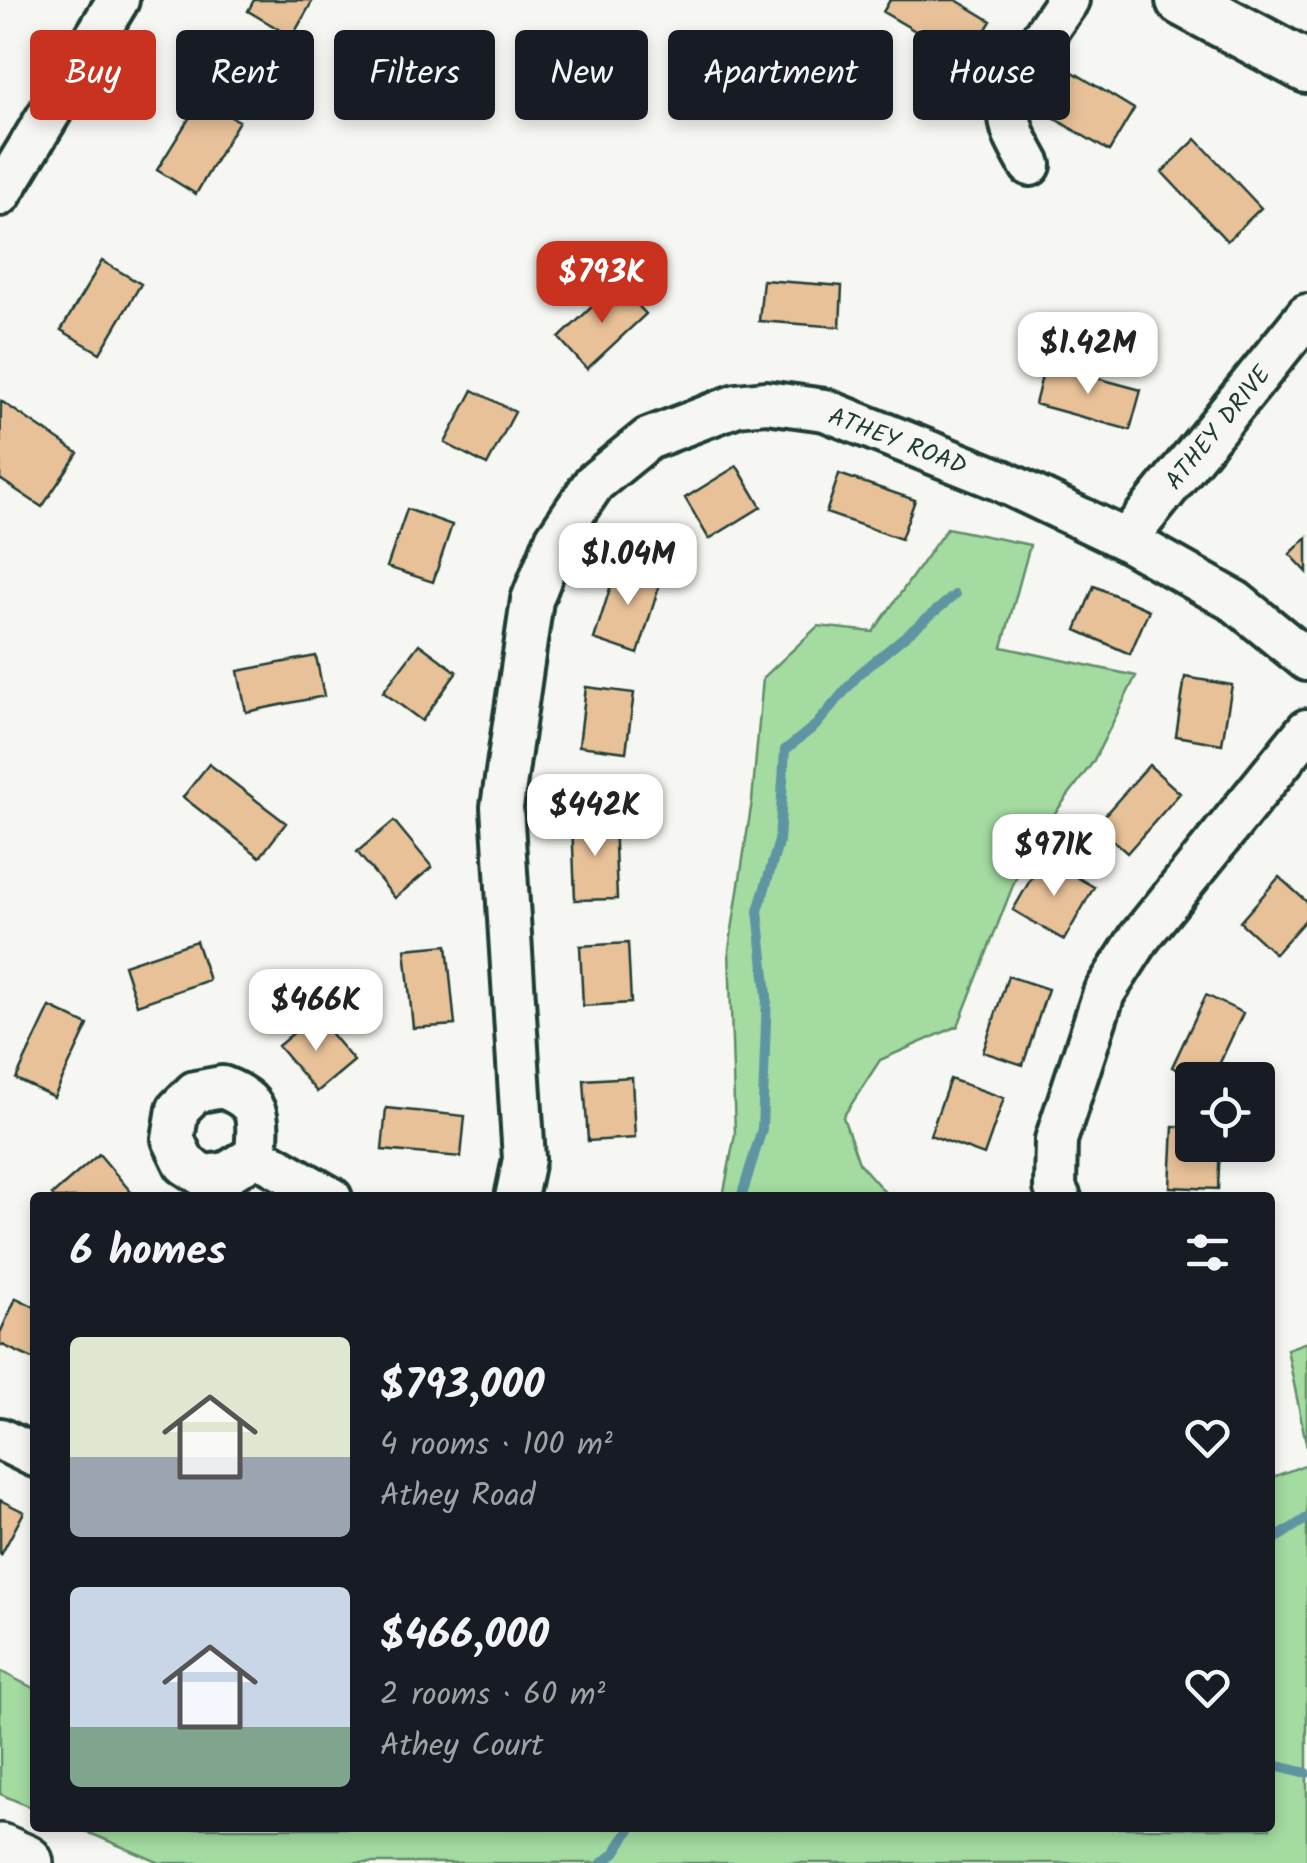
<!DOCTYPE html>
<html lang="en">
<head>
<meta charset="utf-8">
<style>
	body { margin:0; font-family:Kalam,sans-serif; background:#242831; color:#f1f3f6; height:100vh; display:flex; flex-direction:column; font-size:38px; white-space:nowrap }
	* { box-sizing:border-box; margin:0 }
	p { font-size:32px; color:#9ea1a6 }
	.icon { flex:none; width:55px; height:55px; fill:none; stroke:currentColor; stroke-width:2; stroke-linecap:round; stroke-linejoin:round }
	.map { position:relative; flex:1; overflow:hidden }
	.drawer { position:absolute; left:30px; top:1192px; width:1245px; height:640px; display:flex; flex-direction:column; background:#171b24; border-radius:10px; box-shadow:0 5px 15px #0003 }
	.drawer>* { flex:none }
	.hud { position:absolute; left:30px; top:30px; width:1248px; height:90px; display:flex; gap:20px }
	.controls { position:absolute; left:1175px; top:1062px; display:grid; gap:20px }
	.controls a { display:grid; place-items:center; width:100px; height:100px; border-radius:10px; background:#171b24; box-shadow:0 5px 15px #0003; font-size:50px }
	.price { position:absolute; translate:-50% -85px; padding:0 22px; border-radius:20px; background:#fff; color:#222; font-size:32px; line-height:65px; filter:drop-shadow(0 2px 5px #0008) }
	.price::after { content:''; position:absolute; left:50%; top:60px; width:30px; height:22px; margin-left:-15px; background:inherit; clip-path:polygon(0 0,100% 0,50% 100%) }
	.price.selected { background:#c8321e; color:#fff }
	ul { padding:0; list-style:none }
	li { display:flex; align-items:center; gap:30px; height:250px; padding:0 40px }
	li span { display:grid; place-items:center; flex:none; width:280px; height:200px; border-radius:10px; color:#555 }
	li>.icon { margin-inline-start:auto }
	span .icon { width:120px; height:120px; fill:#fffc; stroke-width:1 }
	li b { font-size:42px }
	h2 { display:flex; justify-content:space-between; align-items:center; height:120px; padding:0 40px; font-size:42px }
	.tag { padding:0 35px; border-radius:10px; background:#171b24; box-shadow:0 5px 15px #0003; font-size:35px; line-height:90px }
	.tag.selected { background:#c8321e; color:#fff }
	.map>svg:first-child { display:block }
	.green { fill:#a3dba0; stroke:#618c6a; stroke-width:2.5 }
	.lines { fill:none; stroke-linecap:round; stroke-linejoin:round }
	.stream { stroke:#5f95a2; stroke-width:10 }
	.building { fill:#e8c198; stroke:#1f3d34; stroke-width:2.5 }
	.minor-casing { stroke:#1f3d34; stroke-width:48 }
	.major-casing { stroke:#1f3d34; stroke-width:58 }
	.highway-casing { stroke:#1f3d34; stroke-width:62 }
	.minor { stroke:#f6f6f2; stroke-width:40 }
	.major { stroke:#f6f6f2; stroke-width:50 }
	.highway { stroke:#f6f6f2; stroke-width:55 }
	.labels { text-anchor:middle; stroke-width:10; stroke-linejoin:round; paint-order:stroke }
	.street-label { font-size:25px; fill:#1f3d34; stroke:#f6f6f2 }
</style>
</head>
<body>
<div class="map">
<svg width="1307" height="1863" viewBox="0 0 1307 1863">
	<rect width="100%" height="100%" fill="#f6f6f2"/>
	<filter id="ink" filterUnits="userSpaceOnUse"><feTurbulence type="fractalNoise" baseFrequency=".01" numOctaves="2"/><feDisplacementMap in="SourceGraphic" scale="20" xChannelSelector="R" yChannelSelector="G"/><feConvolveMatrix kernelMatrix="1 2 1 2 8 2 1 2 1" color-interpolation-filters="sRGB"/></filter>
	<g filter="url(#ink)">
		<!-- green -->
		<path class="green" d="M947 528 1030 545 1002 647 1136 676 1093 762 1026 852 958 1026 880 1060 843 1117 859 1163 889 1197H723L735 1134 729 949 752 801 763 678 818 626 873 632Z
			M1307 1342V1448L1287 1349Z
			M1307 1464V1863H160L78 1828H1270V1478Z
			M0 1671 35 1689V1809L0 1794Z"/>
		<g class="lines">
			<!-- stream -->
			<path class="stream" d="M741 1198 762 1129 767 995 758 911 779 841 785 750 816 725 859 674 955 595
				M1270 1542 1307 1518
				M1270 1764 1307 1773
				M602 1863 614 1854 631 1828"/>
		</g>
		<!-- building -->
		<path class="building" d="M254 0H313L292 37 248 11Z
			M890 0H956L991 21 967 61 883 12Z
			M1050 58 1134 109 1109 151 1025 101Z
			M201 99 239 121 196 194 157 170Z
			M1196 139 1261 208 1227 241 1162 172Z
			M102 261 141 284 100 353 61 330Z
			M763 280 842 286 840 327 759 321Z
			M617 283 646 314 587 369 559 338Z
			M1045 364 1141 390 1130 430 1035 404Z
			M473 390 515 412 487 465 445 443Z
			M1 401 78 453 42 507 0 479Z
			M737 466 761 507 709 539 685 498Z
			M839 474 915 500 901 539 826 513Z
			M407 509 452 525 433 582 387 567Z
			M1307 537V572L1290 554Z
			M618 563 662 577 638 654 594 639Z
			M1094 586 1149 610 1130 654 1076 630Z
			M419 644 457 672 422 721 383 692Z
			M316 656 324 696 246 712 238 671Z
			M1185 677 1232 685 1222 744 1176 736Z
			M586 687 634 693 626 752 579 746Z
			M209 764 286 823 260 857 183 797Z
			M1149 765 1180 793 1127 853 1096 825Z
			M614 818 617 899 575 900 572 820Z
			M394 821 432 867 395 898 357 852Z
			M1043 858 1094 887 1064 940 1013 910Z
			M1279 877 1307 902V918L1275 954 1240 922Z
			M196 941 209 980 137 1005 124 965Z
			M628 943 631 1003 583 1006 580 946Z
			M447 945 455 1025 413 1028 405 949Z
			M1008 976 1048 989 1023 1065 983 1052Z
			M1206 995 1243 1013 1212 1080H1198L1172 1067Z
			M50 1007 88 1025 54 1097 16 1079Z
			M315 1015 354 1061 317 1092 278 1046Z
			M632 1077 635 1138 588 1141 584 1080Z
			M950 1079 1004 1098 984 1155 930 1135Z
			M386 1108 465 1116 461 1157 382 1150Z
			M1173 1126 1192 1127V1145H1220L1218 1189 1170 1187Z
			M99 1154 136 1198H54L52 1195Z
			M16 1298 35 1307V1360L0 1344V1333Z
			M0 1500 24 1512 1 1555 0 1554Z"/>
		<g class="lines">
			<!-- minor casing -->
			<g class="minor-casing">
				<path id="minor" d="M1030 165C1022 149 1009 132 1010 113 1010 79 1049 28 1068 0
					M0 195 118 0
					M1126 540 1307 315
					M222 1087C261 1102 259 1116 256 1155L227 1173 204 1176 185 1164 173 1139 178 1109 195 1092Z
					M256 1155 331 1198
					M516 1198 524 1159 502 807 532 600 556 539 594 483 648 439 737 405 766 402 825 410 1000 480 1126 540 1236 602 1307 660
					M1060 1198 1055 1188 1056 1140 1104 993 1140 937 1307 730
					M0 1439 35 1456"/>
			</g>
			<!-- major casing -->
			<g class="major-casing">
				<path id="major" d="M1182 0 1307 67"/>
			</g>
			<!-- highway casing -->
			<g class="highway-casing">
				<path id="highway" d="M0 1852 25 1863"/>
			</g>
			<!-- minor -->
			<use href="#minor" class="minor"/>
			<!-- major -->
			<use href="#major" class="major"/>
			<!-- highway -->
			<use href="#highway" class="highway"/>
		</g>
	</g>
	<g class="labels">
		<!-- street labels -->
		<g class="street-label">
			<text transform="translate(1217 427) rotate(-51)" y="9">ATHEY DRIVE</text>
			<text transform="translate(898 440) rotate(21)" y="9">ATHEY ROAD</text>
		</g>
	</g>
</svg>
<div class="controls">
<a><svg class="icon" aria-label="locate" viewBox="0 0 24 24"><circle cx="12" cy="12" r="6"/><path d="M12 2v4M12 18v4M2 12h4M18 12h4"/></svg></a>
</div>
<b class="price selected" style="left:602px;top:326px">$793K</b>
<b class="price" style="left:1088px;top:397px">$1.42M</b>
<b class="price" style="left:628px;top:608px">$1.04M</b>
<b class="price" style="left:595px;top:859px">$442K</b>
<b class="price" style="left:1054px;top:899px">$971K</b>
<b class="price" style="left:316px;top:1054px">$466K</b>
<div class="hud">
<a class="tag selected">Buy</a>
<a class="tag">Rent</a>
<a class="tag">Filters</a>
<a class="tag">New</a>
<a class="tag">Apartment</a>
<a class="tag">House</a>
</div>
<section class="drawer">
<h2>6 homes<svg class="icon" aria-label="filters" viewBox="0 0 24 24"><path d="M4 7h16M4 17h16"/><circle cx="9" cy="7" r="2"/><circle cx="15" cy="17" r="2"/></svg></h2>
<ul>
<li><span style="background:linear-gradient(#dfe7d0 60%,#9aa5b1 0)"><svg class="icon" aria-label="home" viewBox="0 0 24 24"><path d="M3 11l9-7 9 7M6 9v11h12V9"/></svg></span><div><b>$793,000</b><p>4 rooms · 100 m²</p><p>Athey Road</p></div><svg class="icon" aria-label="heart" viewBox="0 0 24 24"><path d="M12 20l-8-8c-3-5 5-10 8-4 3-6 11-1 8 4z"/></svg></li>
<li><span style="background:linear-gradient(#c9d6e8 70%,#7fa58c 0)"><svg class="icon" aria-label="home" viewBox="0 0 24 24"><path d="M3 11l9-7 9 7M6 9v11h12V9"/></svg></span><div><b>$466,000</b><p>2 rooms · 60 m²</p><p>Athey Court</p></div><svg class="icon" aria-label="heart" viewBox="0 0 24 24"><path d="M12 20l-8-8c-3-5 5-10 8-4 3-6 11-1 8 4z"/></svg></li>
</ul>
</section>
</div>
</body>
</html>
